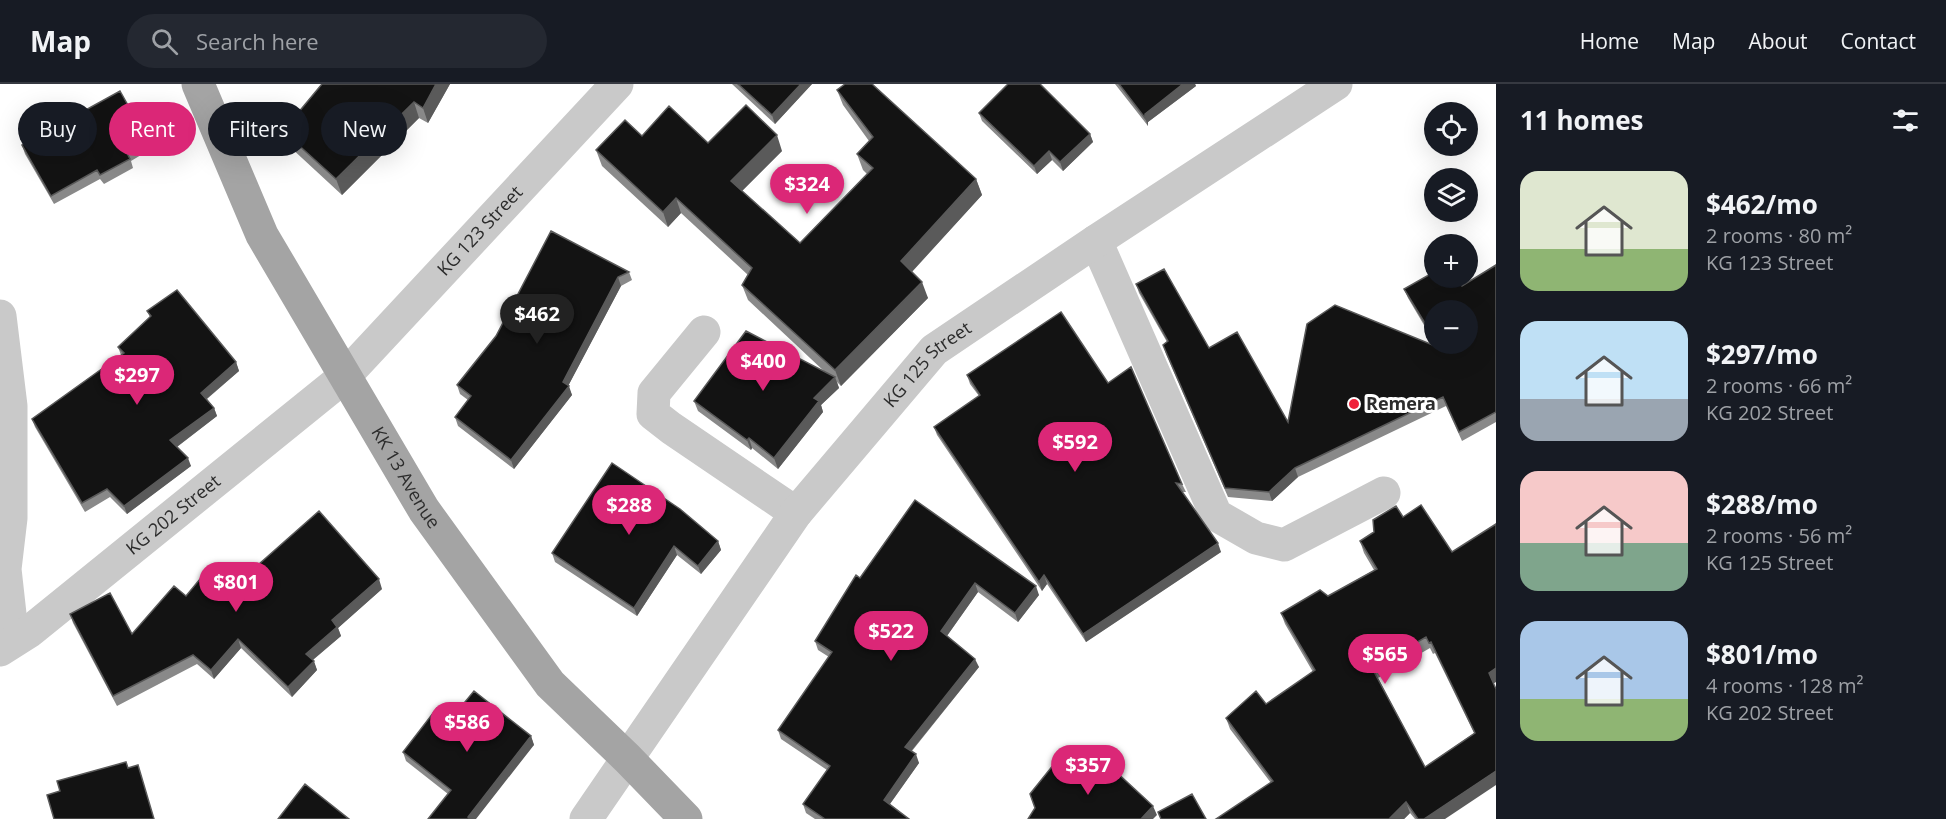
<!DOCTYPE html>
<html lang="en">
<head>
<meta charset="utf-8">
<style>
	body { margin:0; font-family:"Open Sans",sans-serif; background:#242831; color:#f1f3f6; height:100vh; display:flex; flex-direction:column; font-size:22px; white-space:nowrap }
	* { box-sizing:border-box; margin:0 }
	p { font-size:20px; color:#9ea1a6 }
	.icon { flex:none; width:33px; height:33px; fill:none; stroke:currentColor; stroke-width:2; stroke-linecap:round; stroke-linejoin:round }
	.map { position:relative; flex:1; overflow:hidden }
	.panel { display:flex; flex-direction:column; background:#171b24; width:450px }
	.panel>* { flex:none }
	.banner { position:absolute; left:18px; top:18px; width:570px; height:54px; display:flex; gap:12px }
	.fabs { position:absolute; left:1424px; top:18px; display:grid; gap:12px }
	.fabs a { display:grid; place-items:center; width:54px; height:54px; border-radius:50%; background:#171b24; box-shadow:0 6px 24px #0002; font-size:30px }
	.price { position:absolute; translate:-50% -51px; padding:0 14px; border-radius:21px; background:#db2777; color:#fff; font-size:20px; line-height:39px; filter:drop-shadow(0 2px 3px #0008) }
	.price::after { content:''; position:absolute; left:50%; top:36px; width:18px; height:14px; margin-left:-9px; background:inherit; clip-path:polygon(0 0,100% 0,50% 100%) }
	.price.on { background:#222; color:#fff }
	ul { padding:0; list-style:none }
	li { display:flex; align-items:center; gap:18px; height:150px; padding:0 24px }
	li span { display:grid; place-items:center; flex:none; width:168px; height:120px; border-radius:18px; color:#555 }
	li>.icon { margin-inline-start:auto }
	span .icon { width:72px; height:72px; fill:#fffc; stroke-width:1 }
	li b { font-size:26px }
	h2 { display:flex; justify-content:space-between; align-items:center; height:72px; padding:0 24px; font-size:26px }
	.chip { padding:0 21px; border-radius:27px; background:#171b24; box-shadow:0 6px 24px #0002; font-size:21px; line-height:54px }
	.chip.on { background:#db2777; color:#fff }
	header { display:flex; align-items:center; gap:36px; box-sizing:border-box; height:84px; padding:0 30px; background:#171b24; border-bottom:2px solid #363941 }
	header strong { font-size:28px }
	nav { display:flex; gap:33px; margin-inline-start:auto; font-size:21px }
	.search { width:420px; height:54px; background:#242831; display:flex; align-items:center; gap:15px; box-sizing:border-box; padding:0 21px; border-radius:33px; color:#9ea1a6; font-size:22px }
	main { display:flex; flex:1; min-height:0 }
	.map>svg:first-child { display:block }
	.lines { fill:none; stroke-linecap:round; stroke-linejoin:round }
	.minor { stroke:#c9c9c9; stroke-width:33 }
	.major { stroke:#a4a4a4; stroke-width:33 }
	.wall { fill:#898989; fill-rule:evenodd }
	.shaded-wall { fill:#5a5a5a }
	.building { fill:#131313; stroke:#5a5a5a; stroke-width:1.5; fill-rule:evenodd }
	.poi-dot { fill:#ef223a; stroke:#fff; stroke-width:2 }
	.labels { text-anchor:middle; stroke-width:6; stroke-linejoin:round; paint-order:stroke }
	.street-label { font-size:18px; fill:#2c2c2c; stroke:#fff }
	.poi-label { font-size:18px; font-weight:bold; fill:#2c2c2c; stroke:#fff; text-anchor:start }
</style>
</head>
<body>
<header>
<strong>Map</strong>
<div class="search"><svg class="icon" aria-label="search" viewBox="0 0 24 24"><circle cx="10" cy="10" r="6"/><path d="M15 15l6 6"/></svg>Search here</div>
<nav><a>Home</a><a>Map</a><a>About</a><a>Contact</a></nav>
</header>
<main>
<div class="map">
<svg width="1496" height="735" viewBox="0 0 1496 735">
	<rect width="100%" height="100%" fill="#fff"/>
	<g class="lines">
		<!-- minor -->
		<g class="minor">
			<path d="M1096 157 1216 431 1256 454 1284 461 1384 409"/>
			<path d="M0 232 11 322V434L5 485 13 557"/>
			<path d="M704 248 654 309 653 330 671 344 796 429"/>
			<path id="s1" d="M0 566 30 547 344 293 617 0"/>
			<path id="s2" d="M586 735 796 429 934 266 1096 157 1336 0"/>
		</g>
		<!-- major -->
		<path class="major" id="s3" d="M198 0 262 151 424 426 550 600 628 675 686 735"/>
	</g>
	<!-- wall -->
	<path class="wall" d="M322 0H450L428 39 419 34 342 111 289 62 283 47Z
		M732 0H812L775 40Z
		M1115 0H1195L1196 2 1148 38V42Z
		M837 6 976 95 982 111 912 188 928 214 841 302 837 298 839 304 821 321 823 328 778 385 752 364 751 366 698 327 694 317 826 289 748 216 742 201 748 191 681 129 668 143 602 82 596 66 642 52 782 67 742 107 800 159 867 90 863 86 857 70 869 57 843 21Z
		M979 29 1090 50 1093 58 1063 87 1052 76 1037 90 982 37Z
		M148 57 151 65 131 77 133 84 104 100 100 95 54 120 25 70 22 61Z
		M1496 181V338L1462 357 1446 322 1298 393 1272 417 1228 413 1166 270 1163 261 1167 258 1139 209 1136 200 1209 264 1288 338 1437 263 1435 260H1467L1434 226V258L1408 214 1404 205 1462 202Z
		M629 188 632 196 621 202 568 302 572 311 514 385 458 342 455 333 468 316 460 310 457 301 496 252Z
		M147 227 236 278 239 287 207 315 214 324 217 332 177 363 191 382 127 430 110 413 85 428 35 343 32 335 121 271 118 263 150 233Z
		M967 291 1108 299 1182 400 1186 408H1182L1221 468 1086 558 1047 500 1042 507 937 351 934 343 979 312 970 300Z
		M915 416 1039 511 1018 538 978 508 947 552 979 583 912 667 919 679 890 720 909 735H815L806 729 803 720 827 686 781 655 778 646 829 573 818 566 815 557Z
		M718 457 721 466 701 490 677 471 637 532 555 478 552 469Z
		M1360 457 1494 599 1445 735H1415L1410 729 1404 735H1216L1271 699 1230 645 1226 634 1266 620 1313 588 1285 540 1281 529 1328 512 1374 486 1364 469ZM1430 564 1433 570 1435 569 1474 649 1425 683 1378 594Z
		M233 503 382 505 338 544 341 552 313 576 317 586 292 613 241 564 214 595 197 580 117 622 73 539 70 530 132 550 186 512Z
		M451 635 531 652 534 661 448 710 406 677 403 668Z"/>
	<!-- shaded-wall -->
	<path class="shaded-wall" d="M436 0H450L428 39 423 24Z
		M801 0H812L775 40 772 31Z
		M1183 0H1195L1196 2 1148 38V42L1145 34V30Z
		M414 18 419 34 342 111 336 95Z
		M1090 50 1093 58 1063 87 1060 78Z
		M777 51 782 67 737 112 731 97Z
		M1049 67 1052 76 1037 90 1034 82Z
		M976 95 982 111 907 193 901 177Z
		M676 114 681 129 668 143 663 128Z
		M618 193 621 202 566 306 563 298Z
		M922 198 928 214 841 302 835 286Z
		M236 278 239 287 204 317 201 309Z
		M835 293 839 304 821 321 823 328 778 385 774 374 814 314Z
		M569 302 572 311 514 385 511 376Z
		M214 324 217 332 174 365 170 356Z
		M749 354 752 364 751 366 747 356Z
		M188 374 191 382 127 430 124 422Z
		M1295 384 1298 393 1272 417 1269 408Z
		M718 457 721 466 701 490 698 482Z
		M1218 459 1221 468 1086 558 1083 550Z
		M674 462 677 471 637 532 634 524Z
		M1044 491 1047 500 1042 507 1039 498Z
		M379 495 382 505 338 544 341 552 309 579 306 570 332 536Z
		M975 499 978 508 944 556 941 547Z
		M1036 502 1039 511 1018 538 1015 529Z
		M238 555 241 564 214 595 211 586Z
		M975 575 979 583 908 671 905 663Z
		M314 577 317 586 292 613 288 603Z
		M1496 584V598L1493 600 1489 589Z
		M531 652 534 661 476 735H469L468 733Z
		M916 670 919 679 887 724 884 716Z
		M1496 687V701L1445 735H1424Z
		M1406 718 1410 729 1404 735H1389Z
		M1153 722 1157 731 1153 735H1141Z"/>
	<!-- building -->
	<path class="building" d="M322 0H436L423 24 414 18 336 95 283 47Z
		M738 0H801L772 31Z
		M845 0H872L976 95 901 177 922 198 835 286 742 201 752 184 676 114 663 128 596 66 625 36 642 52 669 22 708 59 746 21 777 51 731 97 800 159 873 84 857 70 873 53 837 6Z
		M1008 0H1040L1090 50 1060 78 1049 67 1034 82 979 29Z
		M1119 0H1183L1145 30V34Z
		M120 7 148 57 127 69 130 75 100 91 97 86 51 112 22 61Z
		M551 147 629 188 618 193 563 298 569 302 511 376 455 333 471 312 457 301 496 252Z
		M1496 181V328L1459 348 1443 313 1295 384 1269 408 1225 404 1163 261 1168 257 1136 200 1164 185 1209 264 1237 248 1288 338 1307 240 1335 221 1440 264 1437 260H1467V226H1434V254L1404 205 1434 188V194H1457L1462 202Z
		M177 206 236 278 201 309 214 324 170 356 188 374 124 422 107 405 82 419 32 335 124 269 118 263 151 232 147 227Z
		M1061 228 1108 299 1131 283 1182 400 1176 399 1218 459 1083 550 1044 491 1039 498 934 343 980 311 967 291Z
		M746 247 835 293 814 314 819 317 774 374 749 354 747 356 694 317Z
		M612 379 680 425 718 457 698 482 674 462 634 524 552 469Z
		M915 416 1036 502 1015 529 975 499 941 547 975 575 905 663 916 670 884 716 909 735H825L803 720 830 682 778 646 832 568 815 557 856 491 860 494Z
		M1421 421 1452 468 1496 440V584L1489 589 1496 605V687L1424 735H1418L1406 718 1389 735H1216L1273 697 1226 634 1256 607 1266 620 1315 586 1281 529 1320 506 1328 512 1377 485 1360 457 1374 448 1373 436 1396 422 1403 433ZM1426 553 1429 559 1431 558 1475 649 1425 683 1372 584Z
		M319 427 379 495 332 536 337 543 306 570 314 577 288 603 238 555 211 586 193 571 113 612 70 530 110 509 132 550 174 502 186 512 210 483 233 503Z
		M474 607 531 652 468 733 471 735H428L451 706 403 668 437 624 451 635Z
		M1100 673 1153 722 1141 735H1028L1035 724 1030 710 1054 680 1069 695Z
		M126 678 128 684 138 681 154 735H54L47 711 60 707 57 697Z
		M305 700 349 735H278Z
		M1192 710 1206 735H1161L1158 728Z"/>
	<!-- markers -->
	<circle class="poi-dot" cx="1354" cy="320" r="6"/>
	<g class="labels">
		<!-- street labels -->
		<g class="street-label">
			<text dy="6" stroke="none"><textPath href="#s1" startOffset="639">KG 123 Street</textPath></text>
			<text dy="6" stroke="none"><textPath href="#s2" startOffset="570">KG 125 Street</textPath></text>
			<text dy="6" stroke="none"><textPath href="#s3" startOffset="446">KK 13 Avenue</textPath></text>
			<text dy="6" stroke="none"><textPath href="#s1" startOffset="220">KG 202 Street</textPath></text>
		</g>
		<!-- poi labels -->
		<g class="poi-label">
			<text x="1366" y="326">Remera</text>
		</g>
	</g>
</svg>
<div class="fabs">
<a><svg class="icon" aria-label="locate" viewBox="0 0 24 24"><circle cx="12" cy="12" r="6"/><path d="M12 2v4M12 18v4M2 12h4M18 12h4"/></svg></a>
<a><svg class="icon" aria-label="layers" viewBox="0 0 24 24"><path d="M12 4l9 5-9 5-9-5zM3 14l9 5 9-5"/></svg></a>
<a>+</a>
<a>−</a>
</div>
<b class="price" style="left:807px;top:131px">$324</b>
<b class="price on" style="left:537px;top:261px">$462</b>
<b class="price" style="left:763px;top:308px">$400</b>
<b class="price" style="left:137px;top:322px">$297</b>
<b class="price" style="left:1075px;top:389px">$592</b>
<b class="price" style="left:629px;top:452px">$288</b>
<b class="price" style="left:236px;top:529px">$801</b>
<b class="price" style="left:891px;top:578px">$522</b>
<b class="price" style="left:1385px;top:601px">$565</b>
<b class="price" style="left:467px;top:669px">$586</b>
<b class="price" style="left:1088px;top:712px">$357</b>
<div class="banner">
<a class="chip">Buy</a>
<a class="chip on">Rent</a>
<a class="chip">Filters</a>
<a class="chip">New</a>
</div>
</div>
<section class="panel">
<h2>11 homes<svg class="icon" aria-label="filters" viewBox="0 0 24 24"><path d="M4 7h16M4 17h16"/><circle cx="9" cy="7" r="2"/><circle cx="15" cy="17" r="2"/></svg></h2>
<ul>
<li><span style="background:linear-gradient(#dfe7d0 65%,#8fb573 0)"><svg class="icon" aria-label="home" viewBox="0 0 24 24"><path d="M3 11l9-7 9 7M6 9v11h12V9"/></svg></span><div><b>$462/mo</b><p>2 rooms · 80 m²</p><p>KG 123 Street</p></div></li>
<li><span style="background:linear-gradient(#bfe0f5 65%,#9aa5b1 0)"><svg class="icon" aria-label="home" viewBox="0 0 24 24"><path d="M3 11l9-7 9 7M6 9v11h12V9"/></svg></span><div><b>$297/mo</b><p>2 rooms · 66 m²</p><p>KG 202 Street</p></div></li>
<li><span style="background:linear-gradient(#f6c9c9 60%,#7fa58c 0)"><svg class="icon" aria-label="home" viewBox="0 0 24 24"><path d="M3 11l9-7 9 7M6 9v11h12V9"/></svg></span><div><b>$288/mo</b><p>2 rooms · 56 m²</p><p>KG 125 Street</p></div></li>
<li><span style="background:linear-gradient(#a9c7e8 65%,#8fb573 0)"><svg class="icon" aria-label="home" viewBox="0 0 24 24"><path d="M3 11l9-7 9 7M6 9v11h12V9"/></svg></span><div><b>$801/mo</b><p>4 rooms · 128 m²</p><p>KG 202 Street</p></div></li>
</ul>
</section>
</main>
</body>
</html>
